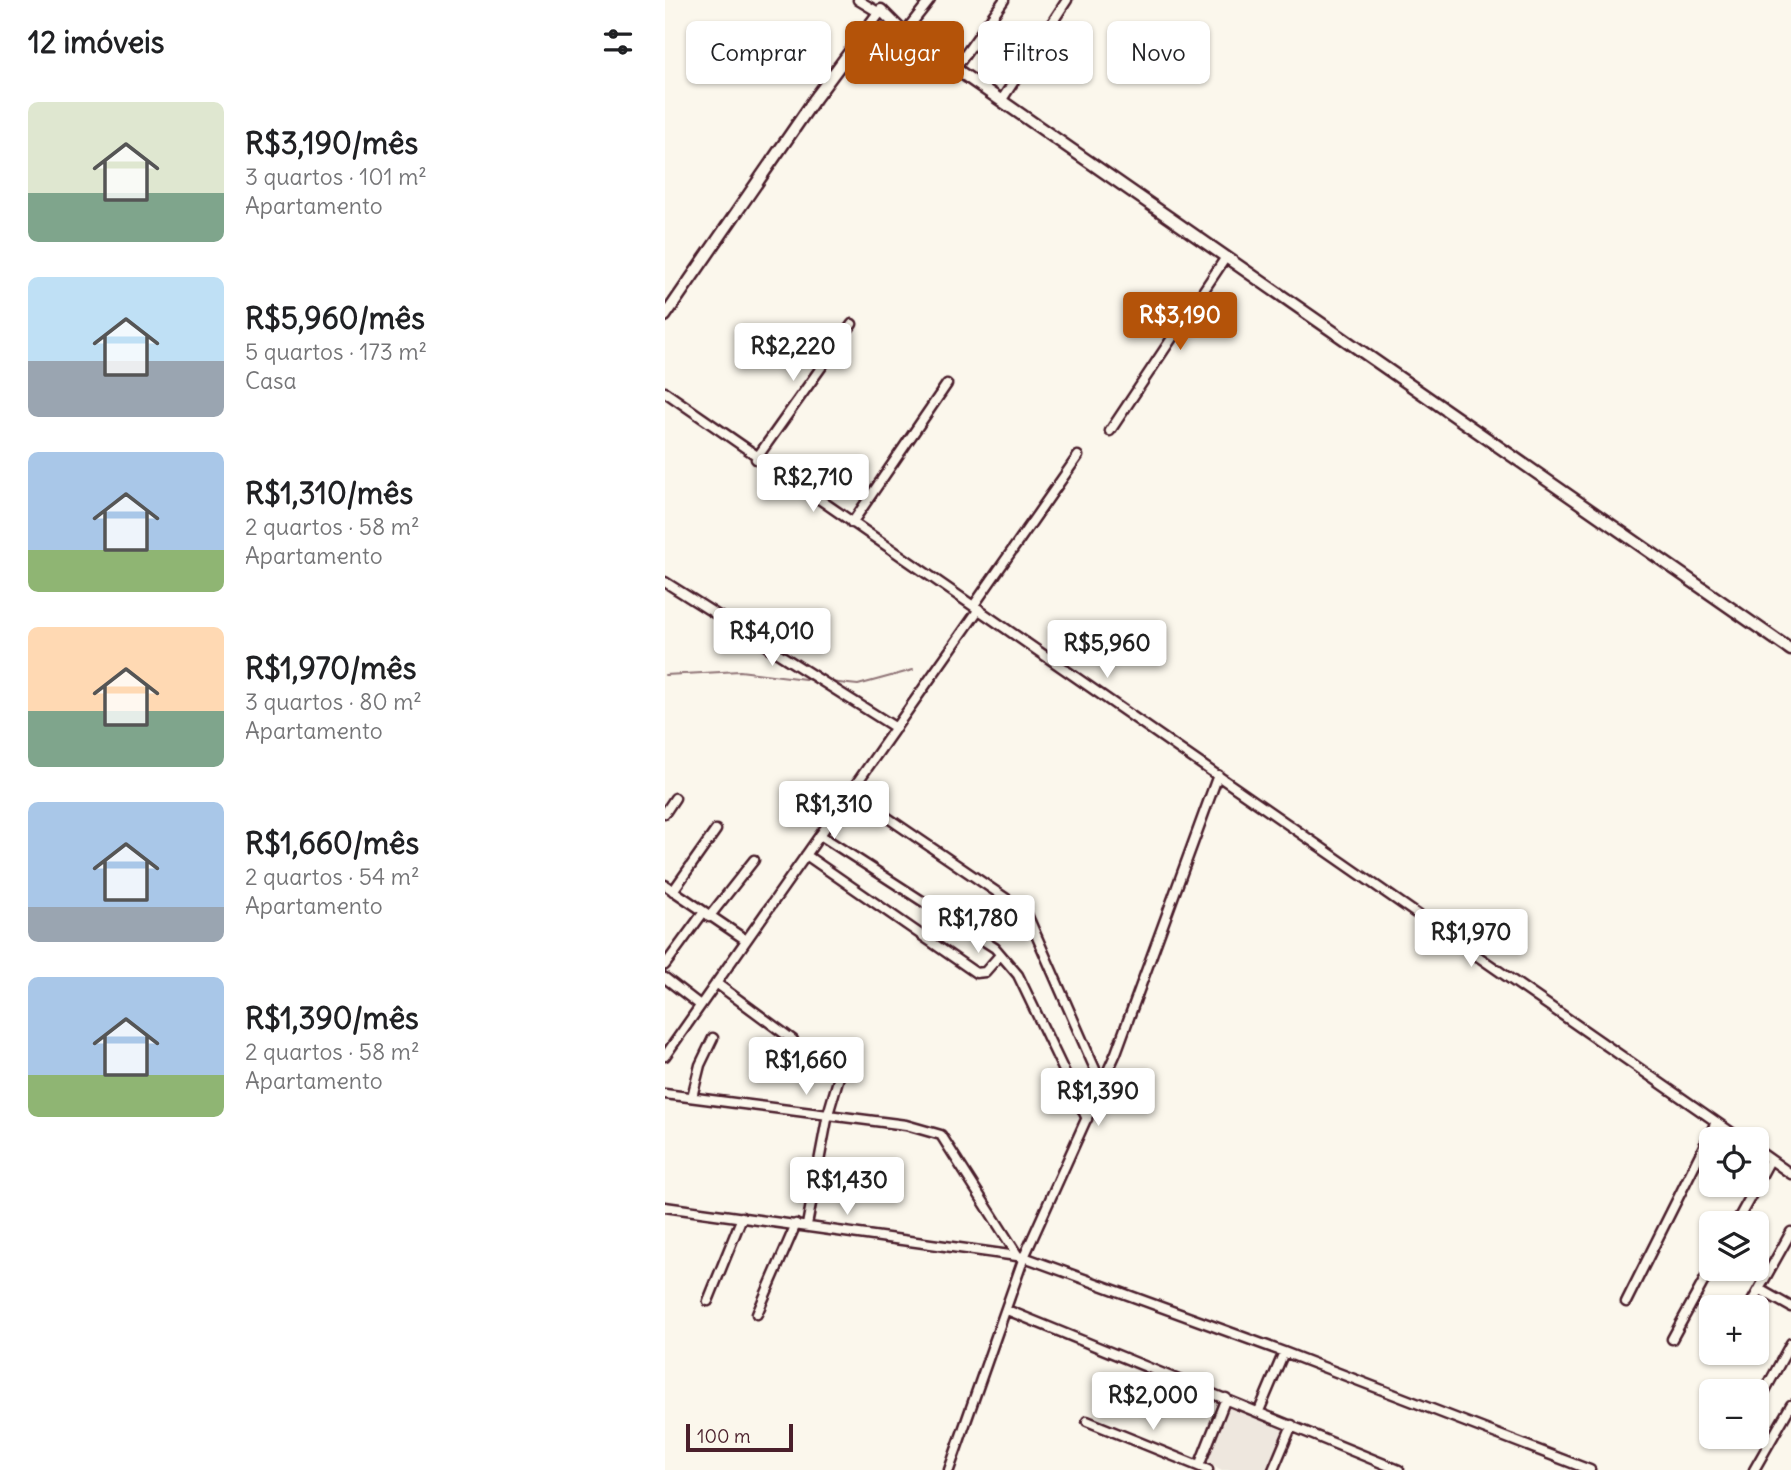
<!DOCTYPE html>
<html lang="pt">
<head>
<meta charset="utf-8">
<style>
	body { margin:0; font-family:Delius,sans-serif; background:#f2f2f2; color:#202124; height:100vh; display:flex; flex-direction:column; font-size:26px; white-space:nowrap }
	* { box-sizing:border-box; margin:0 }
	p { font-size:23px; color:#757577 }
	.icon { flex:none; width:38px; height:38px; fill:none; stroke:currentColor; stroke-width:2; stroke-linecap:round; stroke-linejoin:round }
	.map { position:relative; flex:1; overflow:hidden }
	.details { display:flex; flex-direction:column; background:#fff; width:665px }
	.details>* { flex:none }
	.banner { position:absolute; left:21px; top:21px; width:665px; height:63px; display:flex; gap:14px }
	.controls { position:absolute; left:1034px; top:1127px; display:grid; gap:14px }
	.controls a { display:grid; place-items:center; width:70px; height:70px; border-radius:10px; background:#fff; box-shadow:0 2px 5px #0004; font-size:35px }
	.scale { position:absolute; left:21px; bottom:18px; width:107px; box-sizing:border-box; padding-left:7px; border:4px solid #4a1f2b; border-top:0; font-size:19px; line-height:24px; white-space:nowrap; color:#4a1f2b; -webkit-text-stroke:5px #fbf7ec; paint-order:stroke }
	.price { position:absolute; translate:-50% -60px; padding:0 16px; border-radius:7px; background:#fff; color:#222; font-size:23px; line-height:46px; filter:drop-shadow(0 2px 4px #0008) }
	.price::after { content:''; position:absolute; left:50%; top:42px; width:21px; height:16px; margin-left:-10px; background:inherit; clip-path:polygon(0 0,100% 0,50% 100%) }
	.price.selected { background:#b45309; color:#fff }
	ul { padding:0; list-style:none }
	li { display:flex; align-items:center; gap:21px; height:175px; padding:0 28px }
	li span { display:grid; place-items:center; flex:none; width:196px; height:140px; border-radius:10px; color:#555 }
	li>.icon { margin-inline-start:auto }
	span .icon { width:84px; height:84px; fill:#fffc; stroke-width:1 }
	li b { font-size:30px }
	h2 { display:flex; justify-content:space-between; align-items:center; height:84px; padding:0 28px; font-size:30px }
	.pill { padding:0 24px; border-radius:10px; background:#fff; box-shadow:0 2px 5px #0004; font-size:24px; line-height:63px }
	.pill.selected { background:#b45309; color:#fff }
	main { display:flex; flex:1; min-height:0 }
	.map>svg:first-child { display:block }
	.built { fill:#eee7de }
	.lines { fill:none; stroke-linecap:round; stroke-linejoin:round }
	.stream { stroke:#907477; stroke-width:2 }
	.minor-casing { stroke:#4a1f2b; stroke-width:13 }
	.tertiary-casing { stroke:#4a1f2b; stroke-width:15 }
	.minor { stroke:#fbf7ec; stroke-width:8 }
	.tertiary { stroke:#fbf7ec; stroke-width:10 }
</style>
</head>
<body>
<main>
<section class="details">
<h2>12 imóveis<svg class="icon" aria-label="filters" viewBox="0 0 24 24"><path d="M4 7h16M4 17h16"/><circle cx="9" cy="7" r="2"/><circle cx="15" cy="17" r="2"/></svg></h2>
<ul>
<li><span style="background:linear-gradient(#dfe7d0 65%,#7fa58c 0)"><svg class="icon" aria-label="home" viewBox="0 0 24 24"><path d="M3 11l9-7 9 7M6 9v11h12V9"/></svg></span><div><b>R$3,190/mês</b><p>3 quartos · 101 m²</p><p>Apartamento</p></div></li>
<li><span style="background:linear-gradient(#bfe0f5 60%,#9aa5b1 0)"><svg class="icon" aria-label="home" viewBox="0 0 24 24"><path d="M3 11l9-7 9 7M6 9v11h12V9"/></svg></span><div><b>R$5,960/mês</b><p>5 quartos · 173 m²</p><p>Casa</p></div></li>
<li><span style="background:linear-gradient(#a9c7e8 70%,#8fb573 0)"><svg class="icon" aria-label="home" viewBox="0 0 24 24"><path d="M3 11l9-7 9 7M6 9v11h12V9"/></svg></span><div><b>R$1,310/mês</b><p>2 quartos · 58 m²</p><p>Apartamento</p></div></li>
<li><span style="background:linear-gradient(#ffd9b3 60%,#7fa58c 0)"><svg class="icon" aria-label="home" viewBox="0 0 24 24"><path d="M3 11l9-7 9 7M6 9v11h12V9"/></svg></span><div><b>R$1,970/mês</b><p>3 quartos · 80 m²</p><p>Apartamento</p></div></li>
<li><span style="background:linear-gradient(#a9c7e8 75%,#9aa5b1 0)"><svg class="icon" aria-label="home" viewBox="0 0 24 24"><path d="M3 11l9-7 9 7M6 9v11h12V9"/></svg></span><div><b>R$1,660/mês</b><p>2 quartos · 54 m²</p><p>Apartamento</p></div></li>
<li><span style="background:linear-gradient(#a9c7e8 70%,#8fb573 0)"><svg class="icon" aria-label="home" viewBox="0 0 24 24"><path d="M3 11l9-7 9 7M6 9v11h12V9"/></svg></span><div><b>R$1,390/mês</b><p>2 quartos · 58 m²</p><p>Apartamento</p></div></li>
</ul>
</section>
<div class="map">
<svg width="1126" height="1470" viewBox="0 0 1126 1470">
	<rect width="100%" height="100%" fill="#fbf7ec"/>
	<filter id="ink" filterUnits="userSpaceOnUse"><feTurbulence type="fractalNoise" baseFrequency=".0143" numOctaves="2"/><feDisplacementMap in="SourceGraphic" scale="14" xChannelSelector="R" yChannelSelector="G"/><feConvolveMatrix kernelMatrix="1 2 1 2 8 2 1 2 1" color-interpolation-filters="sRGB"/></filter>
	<g filter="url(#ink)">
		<!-- built -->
		<path class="built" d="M565 1406 619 1427 603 1470H555L540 1461Z"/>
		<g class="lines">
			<!-- stream -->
			<path class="stream" d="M0 675 75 671 148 680
				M164 682 193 685 248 670"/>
			<!-- minor casing -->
			<g class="minor-casing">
				<path id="minor" d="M193 0 213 12
					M239 33 265 0
					M290 69 339 0
					M336 101 402 0
					M0 392 1076 1139
					M445 431 561 257
					M91 459 187 324
					M187 523 282 384
					M0 582 231 728
					M309 605 413 456
					M185 792 361 912 437 1085
					M0 813 10 798
					M155 835 330 948 353 975 422 1119
					M141 855 311 973 320 972 335 955
					M0 885 81 940
					M8 891 51 830
					M44 917 89 860
					M0 965 38 913
					M0 978 35 1005
					M51 983 128 1040
					M0 1056 314 609
					M0 1094 241 1125 276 1135 353 1256
					M27 1097 35 1065 48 1038
					M1092 1150 1126 1174
					M1092 1184 1105 1160
					M0 1207 359 1257 619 1352 925 1470
					M1071 1223 1092 1185
					M142 1225 163 1114 181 1053
					M1094 1289 1126 1307
					M43 1301 77 1217
					M961 1302 1051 1122
					M1084 1307 1126 1232
					M342 1310 734 1470
					M92 1314 131 1224
					M1007 1339 1046 1268
					M1097 1396 1126 1343
					M594 1411 619 1352
					M422 1421 543 1470
					M534 1466 561 1398
					M284 1470 359 1257 451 1053 553 775
					M608 1470 627 1425
					M1089 1470 1126 1405"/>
			</g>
			<!-- tertiary casing -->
			<g class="tertiary-casing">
				<path id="tertiary" d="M0 316 149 100 216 10 239 33 1126 650"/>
			</g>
			<!-- minor -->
			<use href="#minor" class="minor"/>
			<!-- tertiary -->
			<use href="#tertiary" class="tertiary"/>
		</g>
	</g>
</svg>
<div class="controls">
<a><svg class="icon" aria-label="locate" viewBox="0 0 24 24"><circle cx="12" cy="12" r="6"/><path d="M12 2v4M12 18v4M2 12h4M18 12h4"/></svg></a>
<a><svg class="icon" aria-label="layers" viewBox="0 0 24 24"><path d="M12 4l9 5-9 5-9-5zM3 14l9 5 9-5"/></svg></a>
<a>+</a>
<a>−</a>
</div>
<div class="scale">100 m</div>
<b class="price selected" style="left:515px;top:352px">R$3,190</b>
<b class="price" style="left:128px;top:383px">R$2,220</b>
<b class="price" style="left:148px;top:514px">R$2,710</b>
<b class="price" style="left:107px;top:668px">R$4,010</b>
<b class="price" style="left:442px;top:680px">R$5,960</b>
<b class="price" style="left:169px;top:841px">R$1,310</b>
<b class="price" style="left:313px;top:955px">R$1,780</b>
<b class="price" style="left:806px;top:969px">R$1,970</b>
<b class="price" style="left:141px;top:1097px">R$1,660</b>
<b class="price" style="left:433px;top:1128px">R$1,390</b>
<b class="price" style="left:182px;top:1217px">R$1,430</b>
<b class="price" style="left:488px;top:1432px">R$2,000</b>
<div class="banner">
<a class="pill">Comprar</a>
<a class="pill selected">Alugar</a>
<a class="pill">Filtros</a>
<a class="pill">Novo</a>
</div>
</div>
</main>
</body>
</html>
